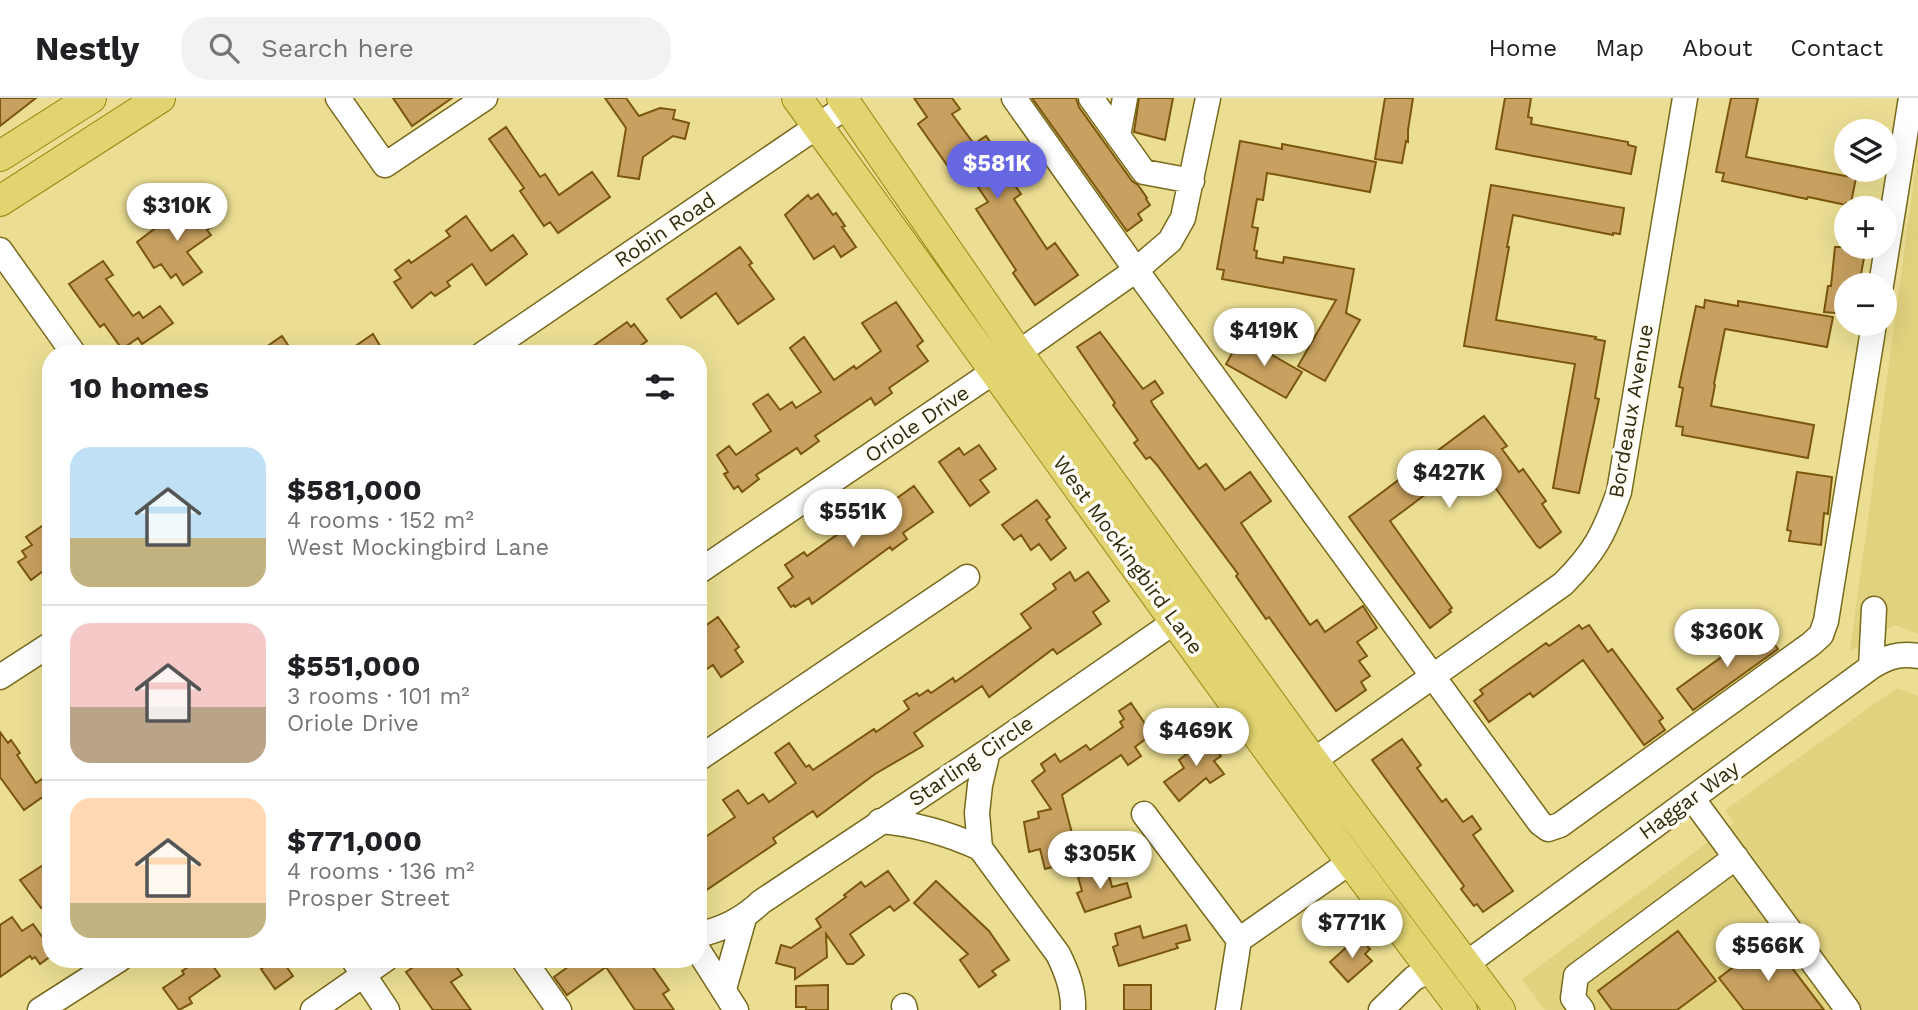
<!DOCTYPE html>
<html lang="en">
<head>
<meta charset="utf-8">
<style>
	body { margin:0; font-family:"Work Sans",sans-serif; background:#f2f2f2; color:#202124; height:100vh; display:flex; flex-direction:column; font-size:26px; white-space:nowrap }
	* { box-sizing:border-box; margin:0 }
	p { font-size:23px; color:#757577 }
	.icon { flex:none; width:38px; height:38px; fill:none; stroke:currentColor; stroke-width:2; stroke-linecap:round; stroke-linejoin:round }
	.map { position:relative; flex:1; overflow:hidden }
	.drawer { position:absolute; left:42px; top:247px; width:665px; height:623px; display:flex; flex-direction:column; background:#fff; border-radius:28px; box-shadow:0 7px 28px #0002 }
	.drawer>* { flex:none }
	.fabs { position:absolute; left:1834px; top:21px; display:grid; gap:14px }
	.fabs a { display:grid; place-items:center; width:63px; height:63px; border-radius:50%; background:#fff; box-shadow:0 7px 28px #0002; font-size:35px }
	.price { position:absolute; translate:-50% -60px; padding:0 16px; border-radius:24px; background:#fff; color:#222; font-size:23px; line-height:46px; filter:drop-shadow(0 2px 4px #0008) }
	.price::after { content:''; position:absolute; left:50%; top:42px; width:21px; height:16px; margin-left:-10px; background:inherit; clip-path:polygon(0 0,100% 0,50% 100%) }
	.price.selected { background:#6767e1; color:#fff }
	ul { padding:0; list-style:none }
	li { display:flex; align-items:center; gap:21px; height:175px; padding:0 28px }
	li+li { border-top:2px solid #e0e0e0 }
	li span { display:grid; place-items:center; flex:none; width:196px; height:140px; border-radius:21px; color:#555 }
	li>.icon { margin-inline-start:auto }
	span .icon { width:84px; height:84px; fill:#fffc; stroke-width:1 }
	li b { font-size:30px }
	h2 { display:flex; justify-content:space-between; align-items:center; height:84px; padding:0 28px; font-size:30px }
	header { display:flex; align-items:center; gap:42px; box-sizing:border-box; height:98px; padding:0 35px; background:#fff; border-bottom:2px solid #e0e0e0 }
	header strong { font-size:33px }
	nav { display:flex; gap:38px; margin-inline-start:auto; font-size:24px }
	.search { width:490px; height:63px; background:#f2f2f2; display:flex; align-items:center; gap:18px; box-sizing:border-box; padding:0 24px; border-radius:28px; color:#757577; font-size:26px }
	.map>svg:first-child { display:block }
	.built { fill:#e1d27f }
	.building { fill:#c8a160; stroke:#7b570c; stroke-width:2 }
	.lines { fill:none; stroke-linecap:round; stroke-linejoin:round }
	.minor-casing { stroke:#776a1d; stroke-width:27 }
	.major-casing { stroke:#98870f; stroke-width:32 }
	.minor { stroke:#fff; stroke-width:24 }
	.major { stroke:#e2d470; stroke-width:30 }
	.labels { text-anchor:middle; stroke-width:7; stroke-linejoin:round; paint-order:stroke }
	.street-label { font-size:21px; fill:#322d0e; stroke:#fffdf6 }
</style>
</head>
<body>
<header>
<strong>Nestly</strong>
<div class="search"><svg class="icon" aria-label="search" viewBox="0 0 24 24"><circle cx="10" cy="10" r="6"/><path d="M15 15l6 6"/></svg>Search here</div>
<nav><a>Home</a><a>Map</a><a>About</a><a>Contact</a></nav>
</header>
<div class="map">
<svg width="1918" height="912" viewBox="0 0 1918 912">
	<rect width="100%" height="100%" fill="#ebde93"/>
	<!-- built -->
	<path class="built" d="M1918 52V536L1895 527 1850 553Z
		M1897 590 1918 598V912H1545L1522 881 1734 725 1725 712Z"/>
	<!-- building -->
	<path class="building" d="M0 0H36L0 28Z
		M393 0H452L412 28Z
		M605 0H626L639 18 660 10 675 12 673 21 689 25 685 41 673 38 643 59 639 81 618 78 626 30Z
		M914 0H952L960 11 952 16 974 46 986 38 995 51 992 54 1021 96 1014 101 1047 151 1055 145 1078 177 1035 207 1013 175 1016 172 976 111 988 104 965 70 954 77 918 26 927 19Z
		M1032 0H1076L1079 9 1132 83 1138 87 1147 100 1146 101 1150 107 1138 116 1142 122 1127 133Z
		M1139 0H1173L1165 42 1134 34Z
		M1385 0H1413L1408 32V44L1406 43 1402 65 1375 61Z
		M1505 0H1531L1528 19 1532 20 1531 26 1628 44V47L1636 49 1631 76 1496 51Z
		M1731 0H1758L1746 59 1856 80 1851 105H1846V107L1808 99 1807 101 1722 83 1724 75 1716 74Z
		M506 29 540 79 545 76 559 97 592 74 610 99 558 135 550 124 544 128 520 93 524 90 489 41Z
		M1240 43 1282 51V46L1376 64 1370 94 1267 75 1263 102 1257 101 1252 129 1258 130 1254 152 1257 153 1256 160 1283 165 1284 159 1354 171 1346 215 1360 222 1325 283 1298 268 1336 202 1222 181 1224 172 1217 171Z
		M1491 87 1624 110 1620 136 1613 135V137L1513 117 1507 149H1509L1496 222 1596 239 1595 241 1605 243 1595 300 1599 301 1579 395 1553 390 1575 266 1464 248Z
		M818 96 833 117 836 115 845 128 842 129 856 149 841 159 834 148 814 161 785 117 808 97 811 101Z
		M196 104 213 128 207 132 211 137 187 154 202 174 183 187 176 176 171 180 161 166 154 170 137 144 182 110 184 113Z
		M466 118 491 153 513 137 527 156 486 187 472 166 447 184 450 188 435 198 431 194 412 210 394 184 401 180 395 172 409 162 411 165 450 138 446 133Z
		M740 149 752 165 749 167 774 201 738 226 716 195 681 220 667 201Z
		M1835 149H1866L1859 187H1846V216L1824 214 1828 188H1831Z
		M103 163 113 177 106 181 133 218 139 214 143 220 160 208 173 225 142 246 138 240 122 251 104 226 100 229 69 186Z
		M1705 202 1738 208V203L1833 219 1827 249 1725 231 1714 286 1715 287 1711 308 1814 327 1808 360 1682 337 1683 329 1676 328 1683 290 1679 289 1696 208 1704 210Z
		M896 204 923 243 917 248 928 263 889 290 892 295 875 307 871 300 815 338 819 343 801 356 797 350 756 377 759 381 742 394 738 388 734 391 724 376 728 374 717 357 729 348 736 357 771 333 753 306 768 296 780 312 792 304 796 310 821 294 790 250 804 239 834 282 854 268 856 271 881 253 862 225Z
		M627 224 631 229 634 226 647 243 629 256H582Z
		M1100 234 1143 291 1155 283 1163 295 1151 303 1153 307 1199 371 1206 366 1225 392 1250 374 1271 403 1241 425 1310 527 1317 522 1325 534 1363 508 1377 530 1357 544 1367 558 1359 563 1370 578 1361 584 1366 592 1336 613 1269 519 1266 521 1236 478 1238 476 1157 367 1150 359 1146 361 1134 345 1138 342 1113 307 1115 305 1077 249Z
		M373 236 385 256H344Z
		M282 238 294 256H256Z
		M1239 243 1248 248 1249 244 1302 274 1286 300 1226 266Z
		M1484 318 1507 348 1502 351 1519 374 1523 371 1546 403 1542 406 1561 434 1540 450 1537 448 1494 388 1492 389 1473 363 1422 399 1390 423 1452 510 1449 512 1451 514 1430 530 1349 419Z
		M979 347 996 371 980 382 989 394 970 408 939 364 959 350 964 357Z
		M1797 374 1832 379 1828 416 1824 415 1821 447 1789 443 1791 433 1787 432Z
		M914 388 933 414 903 435 907 441 892 452 890 449 812 506 809 500 795 509 794 507 791 509 778 490 793 479 785 467 804 454 807 458 852 426 855 430Z
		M1037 402 1050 419 1046 422 1066 450 1051 462 1039 446 1031 452 1021 437 1014 442 1002 427Z
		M51 422V467L31 482 18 464 26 459 22 453 32 447 26 439Z
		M1070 474 1075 483 1088 474 1109 503 1093 514 1101 526 1057 556 1053 551 989 599 982 588 914 635 923 648 875 676 817 719 813 713 773 740 776 745 705 793 698 783V744L735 719 723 702 738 692 748 706 763 696 769 704 796 685 775 655 789 645 806 669 809 667 813 672 874 631 876 634 909 611 904 603 917 595 919 598 928 592 931 595 953 580 955 584 1031 530 1021 516 1056 491 1053 486Z
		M718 519 739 549 735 552 743 564 721 579 713 567 704 573 698 565V533Z
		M1579 527 1582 531 1589 527 1608 554 1612 551 1663 620 1659 623 1665 632 1644 647 1583 562 1533 599 1530 595 1489 624 1474 603 1483 596 1480 592 1508 572 1546 545 1549 548Z
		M1762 530 1778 551 1693 612 1677 591Z
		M1131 605 1152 636 1135 649 1141 658 1128 667 1121 657 1062 697 1079 762 1045 771 1040 751 1029 754 1024 724 1039 720 1038 714 1051 711 1032 683 1045 673 1041 666 1055 656 1060 664 1086 647 1090 652 1123 629 1120 624 1124 621 1119 613Z
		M0 634 8 645 11 642 20 655 17 657 36 685 51 675V693L24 712 0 679Z
		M1206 637 1221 658 1214 663 1224 676 1210 685 1206 680 1179 703 1164 684 1184 670 1179 662 1188 655 1186 652Z
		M1402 641 1421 667 1417 670 1442 704 1446 701 1463 724 1472 718 1481 731 1473 737 1513 793 1483 814 1477 806 1474 808 1461 791 1464 788 1372 662Z
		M51 762V803L41 810 20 782Z
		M888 773 909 802 894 813 890 808 850 836 864 857 853 866H847L826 836 827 859 795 881V870L776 865 781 847 791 850 821 829 816 821 846 799 844 797 861 784 865 789Z
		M1108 773 1112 789 1127 785 1131 799 1085 814 1077 795 1082 793 1078 779Z
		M936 783 989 833 1009 862 992 873 996 877 979 889 960 862 968 856 914 805Z
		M12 819 22 833 33 826 51 851V858L40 866 35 859 32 861 30 858 0 879V827Z
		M1186 827 1190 842 1176 846 1178 850 1119 868 1113 849 1118 847 1115 836 1140 828 1143 840Z
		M1678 833 1716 883 1677 912H1612L1598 893Z
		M1358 839 1370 851 1365 856 1372 863 1348 884 1330 864Z
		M1770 841 1824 912H1744L1719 880Z
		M205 861H208L220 878 189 900 192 905 179 912 163 890 184 876 182 873 194 865 195 867Z
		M261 861H281L293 878 275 891 261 871 266 868Z
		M425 861H451L462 877 451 884 471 912H433L406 874Z
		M579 861H647L669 892 663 896 674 912H635L606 869 567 897 554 879Z
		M828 887V912H806V909H796V888Z
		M1124 887H1151V912H1124Z"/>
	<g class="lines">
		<!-- minor casing -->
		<g class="minor-casing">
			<path id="minor" d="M338 0 385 67 485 0
				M1014 0 1136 172 1540 725 1548 731 1560 727 1811 546 1821 537 1826 523 1874 226
				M1091 0 1144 74 1192 83
				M1118 38 1125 0
				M0 152 74 256
				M1881 187 1911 0
				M1018 255 1136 172 1170 143 1183 120 1208 0
				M483 256 847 8
				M698 474 996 272
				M1871 569 1874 511
				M0 579 51 546
				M988 653 980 687 977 715 980 750 1058 856C1067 874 1074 892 1073 912
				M698 661 967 479
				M1299 673 1563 486C1595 454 1604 436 1619 394L1685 0
				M1692 700 1848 912
				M1144 716 1239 842
				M880 723C917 726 947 735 980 750
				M698 837C723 831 742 822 761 804L988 653 1190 513
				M698 852 736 912
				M353 861 387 912
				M523 861 559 912
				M1466 866 1871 569C1887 559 1899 555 1918 558
				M724 891 744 820
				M904 908 905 912
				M40 912 120 861
				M313 912 386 861
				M1228 912 1239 842 1350 764
				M1381 912 1414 880 1432 872
				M1582 912 1573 900 1576 878 1736 759"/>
		</g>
		<!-- major casing -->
		<g class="major-casing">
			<path id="major" d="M797 0C1019 304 1234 612 1462 912
				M842 0 1018 255 1313 663 1500 912
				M0 58 91 0
				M0 103 160 0"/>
		</g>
		<!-- minor -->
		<use href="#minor" class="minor"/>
		<!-- major -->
		<use href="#major" class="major"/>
	</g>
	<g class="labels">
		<!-- street labels -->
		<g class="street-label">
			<text transform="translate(665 132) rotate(-34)" y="7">Robin Road</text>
			<text transform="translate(1631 313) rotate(-80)" y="7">Bordeaux Avenue</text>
			<text transform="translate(917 326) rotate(-34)" y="7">Oriole Drive</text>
			<text transform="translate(1128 457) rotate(54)" y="7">West Mockingbird Lane</text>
			<text transform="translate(971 663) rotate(-34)" y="7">Starling Circle</text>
			<text transform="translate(1689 702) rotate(-36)" y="7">Haggar Way</text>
		</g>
	</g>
</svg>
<div class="fabs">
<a><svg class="icon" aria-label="layers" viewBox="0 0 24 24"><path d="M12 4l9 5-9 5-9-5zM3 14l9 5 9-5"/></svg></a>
<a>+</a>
<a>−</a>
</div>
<b class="price selected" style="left:997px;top:103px">$581K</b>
<b class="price" style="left:177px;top:145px">$310K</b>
<b class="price" style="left:1264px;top:270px">$419K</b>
<b class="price" style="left:1449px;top:412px">$427K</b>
<b class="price" style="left:853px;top:451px">$551K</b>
<b class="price" style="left:1727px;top:571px">$360K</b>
<b class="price" style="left:1196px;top:670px">$469K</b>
<b class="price" style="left:1100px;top:793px">$305K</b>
<b class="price" style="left:1352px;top:862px">$771K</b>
<b class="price" style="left:1768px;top:885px">$566K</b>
<section class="drawer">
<h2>10 homes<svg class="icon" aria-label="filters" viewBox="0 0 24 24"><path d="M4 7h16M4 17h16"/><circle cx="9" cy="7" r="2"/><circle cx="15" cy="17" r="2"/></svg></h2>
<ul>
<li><span style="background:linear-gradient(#bfe0f5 65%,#c2b280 0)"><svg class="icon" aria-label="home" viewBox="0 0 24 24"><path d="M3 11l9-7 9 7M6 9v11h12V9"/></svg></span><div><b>$581,000</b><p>4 rooms · 152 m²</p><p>West Mockingbird Lane</p></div></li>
<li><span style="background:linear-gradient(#f6c9c9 60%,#b9a48a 0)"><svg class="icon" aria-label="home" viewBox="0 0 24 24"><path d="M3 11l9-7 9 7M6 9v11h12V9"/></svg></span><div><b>$551,000</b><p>3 rooms · 101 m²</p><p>Oriole Drive</p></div></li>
<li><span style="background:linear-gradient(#ffd9b3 75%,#c2b280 0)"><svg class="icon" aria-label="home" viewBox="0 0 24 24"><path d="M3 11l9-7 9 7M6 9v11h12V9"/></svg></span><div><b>$771,000</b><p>4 rooms · 136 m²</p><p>Prosper Street</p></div></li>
</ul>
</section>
</div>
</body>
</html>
